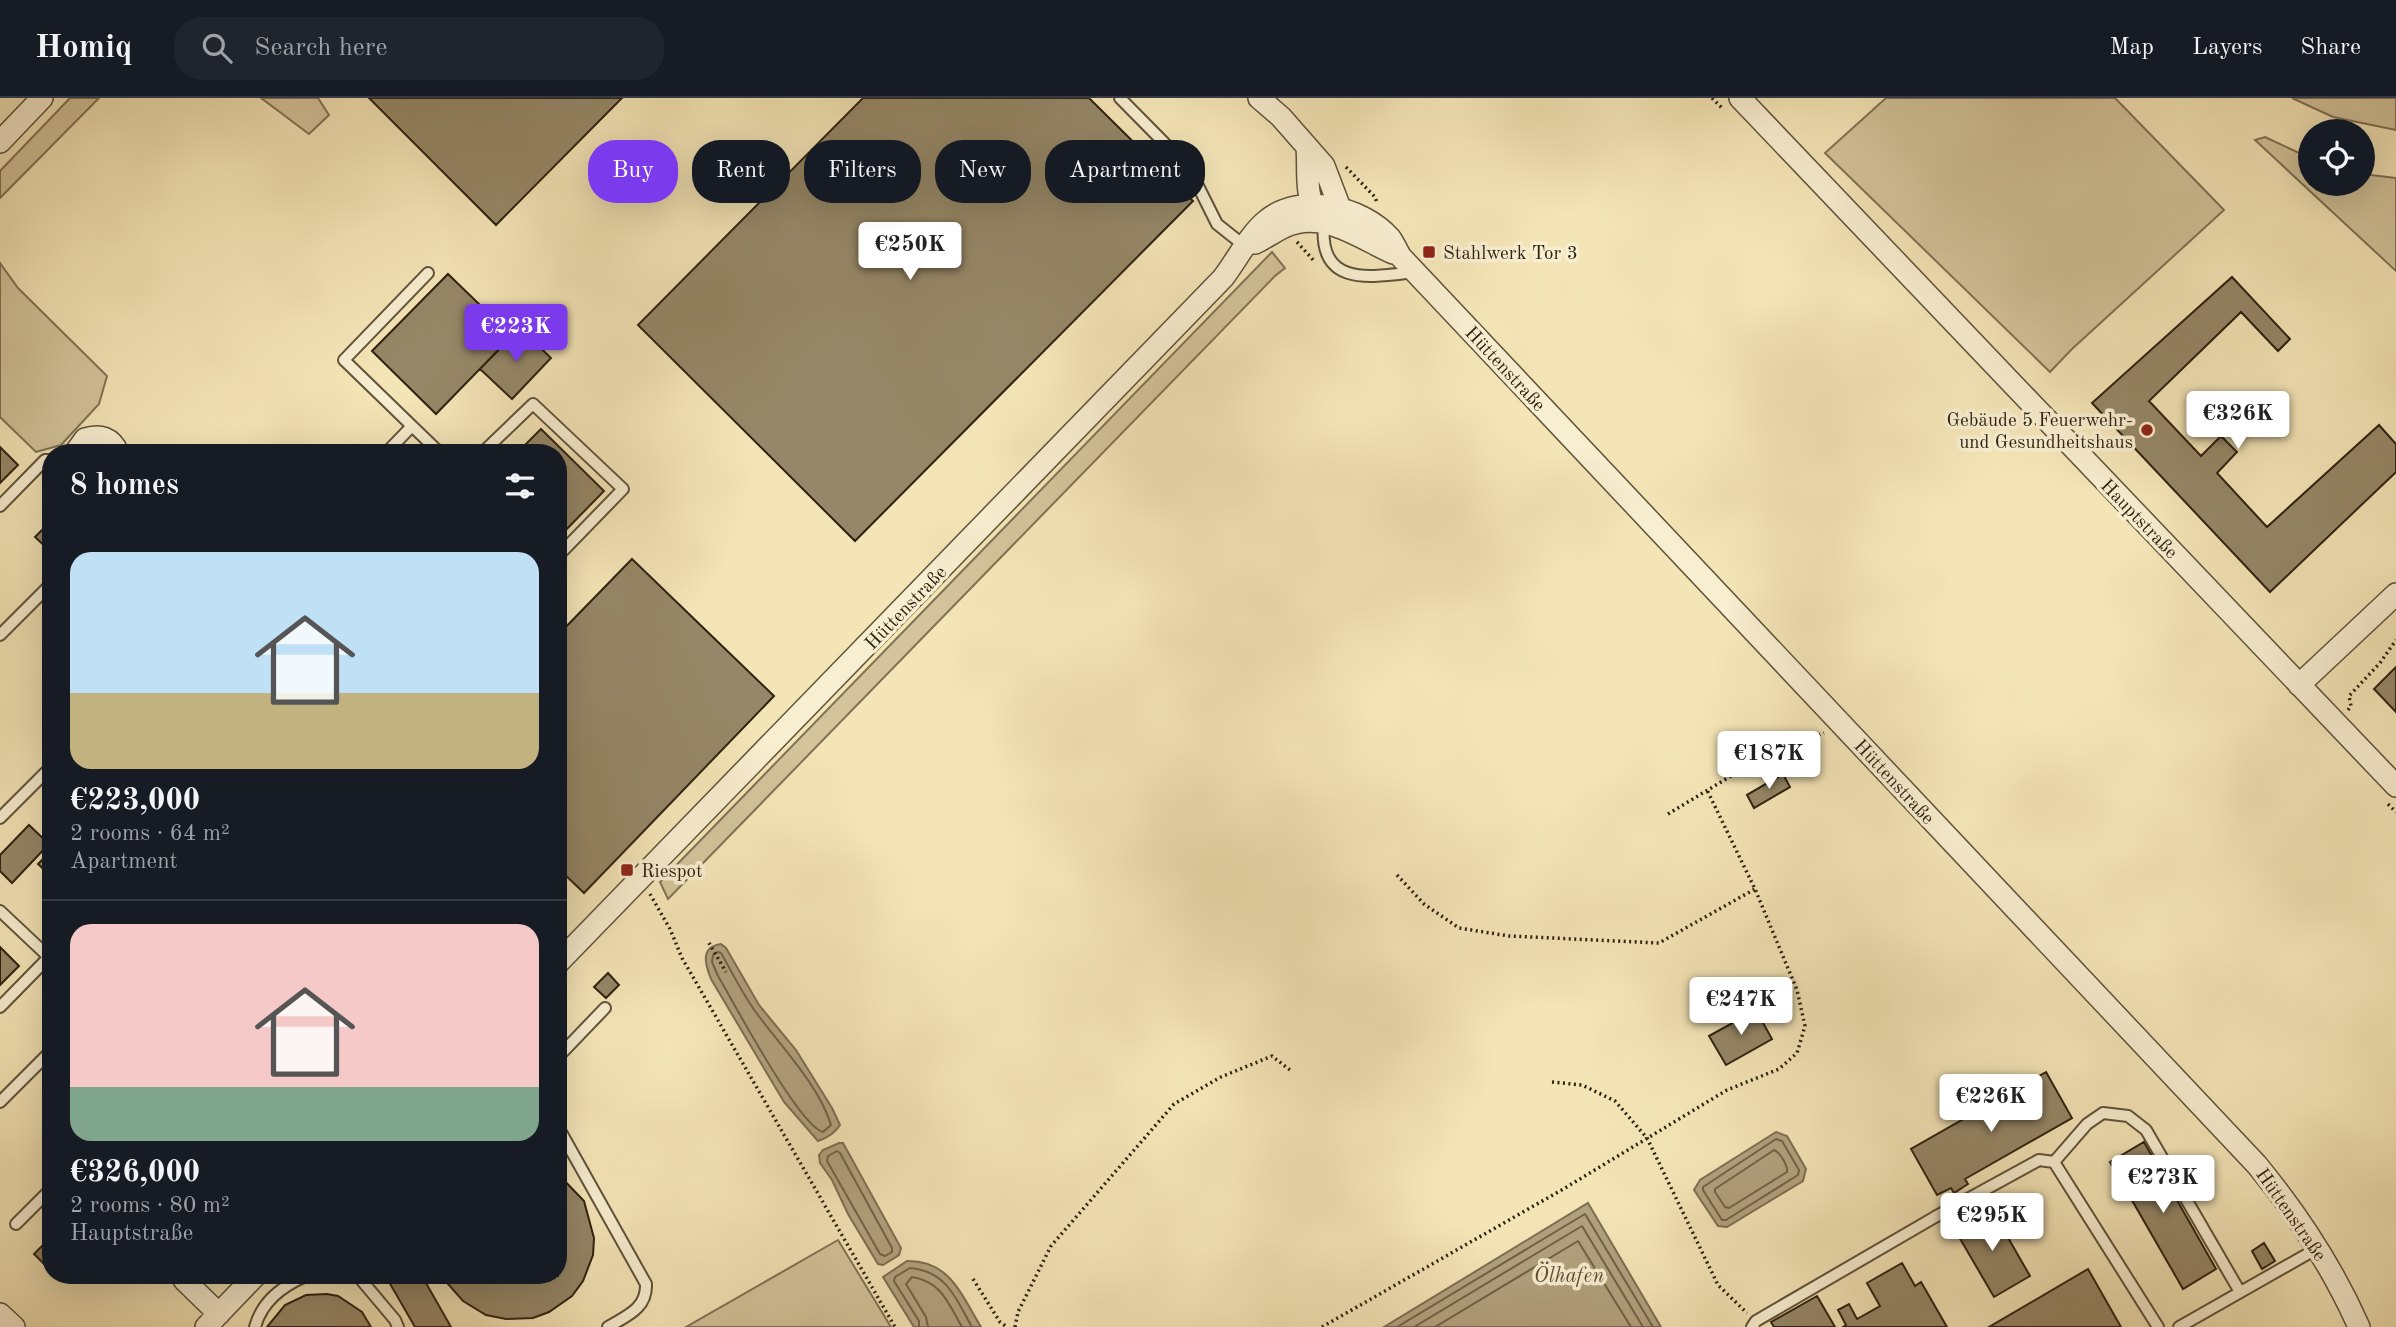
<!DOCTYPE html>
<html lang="en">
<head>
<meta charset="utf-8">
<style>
	body { margin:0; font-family:"Old Standard TT",serif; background:#20242c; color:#f1f3f6; height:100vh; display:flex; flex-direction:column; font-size:26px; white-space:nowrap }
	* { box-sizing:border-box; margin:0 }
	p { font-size:23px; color:#9ea1a6 }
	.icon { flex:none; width:38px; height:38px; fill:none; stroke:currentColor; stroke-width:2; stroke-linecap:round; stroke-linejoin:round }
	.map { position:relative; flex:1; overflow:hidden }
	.drawer { position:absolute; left:42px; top:346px; width:525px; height:840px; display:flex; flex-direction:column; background:#171b24; border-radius:28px; box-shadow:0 7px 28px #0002 }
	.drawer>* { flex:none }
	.top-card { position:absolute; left:588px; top:42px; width:665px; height:63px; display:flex; gap:14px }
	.buttons { position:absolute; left:2298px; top:21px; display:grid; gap:14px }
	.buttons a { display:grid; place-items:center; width:77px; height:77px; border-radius:50%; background:#171b24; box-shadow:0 7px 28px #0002; font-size:35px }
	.price { position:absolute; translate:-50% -60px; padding:0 16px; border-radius:7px; background:#fff; color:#222; font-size:23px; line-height:46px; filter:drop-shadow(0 2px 4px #0008) }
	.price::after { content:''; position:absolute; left:50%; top:42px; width:21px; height:16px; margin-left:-10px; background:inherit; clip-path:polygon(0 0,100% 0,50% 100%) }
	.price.current { background:#7c3aed; color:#fff }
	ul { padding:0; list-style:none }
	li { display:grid; align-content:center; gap:14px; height:371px; padding:0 28px }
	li+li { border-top:2px solid #363941 }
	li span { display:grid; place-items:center; height:217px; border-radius:21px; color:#555 }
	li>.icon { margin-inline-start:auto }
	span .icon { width:126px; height:126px; fill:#fffc; stroke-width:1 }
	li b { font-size:30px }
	h2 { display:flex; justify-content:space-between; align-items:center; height:84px; padding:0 28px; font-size:30px }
	.chip { padding:0 24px; border-radius:28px; background:#171b24; box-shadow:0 7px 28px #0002; font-size:24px; line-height:63px }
	.chip.current { background:#7c3aed; color:#fff }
	header { display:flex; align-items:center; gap:42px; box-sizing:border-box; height:98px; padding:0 35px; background:#171b24; border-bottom:2px solid #363941 }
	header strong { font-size:33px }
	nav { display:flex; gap:38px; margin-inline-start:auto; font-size:24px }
	.search { width:490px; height:63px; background:#20242c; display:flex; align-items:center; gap:18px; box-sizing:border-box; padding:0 24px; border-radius:28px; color:#9ea1a6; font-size:26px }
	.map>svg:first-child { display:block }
	.green { fill:#d3c49b; stroke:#817256; stroke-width:2 }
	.water { fill:#b1a27e; stroke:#7d6e52; stroke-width:2 }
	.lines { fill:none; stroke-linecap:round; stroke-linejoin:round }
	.shore { stroke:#706247; stroke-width:2 }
	.building { fill:#958767; stroke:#2f2110; stroke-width:2 }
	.service-casing { stroke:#60523a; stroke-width:14 }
	.minor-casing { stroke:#60523a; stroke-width:24 }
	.path { stroke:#2f2110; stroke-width:3.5; stroke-dasharray:2 3.5; stroke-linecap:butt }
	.service { stroke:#f8eed0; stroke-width:10 }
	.minor { stroke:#f8eed0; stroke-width:21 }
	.poi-dot { fill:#8f2418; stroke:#f8eed0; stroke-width:2.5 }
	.labels { text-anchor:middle; stroke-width:7; stroke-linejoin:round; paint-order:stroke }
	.poi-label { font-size:19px; fill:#2f2110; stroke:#f8eed0; text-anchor:start }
	.street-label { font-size:19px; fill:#2f2110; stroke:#f8eed0 }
	.water-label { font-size:21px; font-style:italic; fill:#5c4e36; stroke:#f8eed0 }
</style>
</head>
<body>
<header>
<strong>Homiq</strong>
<div class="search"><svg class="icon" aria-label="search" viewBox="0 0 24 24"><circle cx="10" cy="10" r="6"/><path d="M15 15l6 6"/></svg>Search here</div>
<nav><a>Map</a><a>Layers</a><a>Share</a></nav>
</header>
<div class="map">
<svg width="2396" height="1229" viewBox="0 0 2396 1229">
	<rect width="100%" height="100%" fill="#f4e5b7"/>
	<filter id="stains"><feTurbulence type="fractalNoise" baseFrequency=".00286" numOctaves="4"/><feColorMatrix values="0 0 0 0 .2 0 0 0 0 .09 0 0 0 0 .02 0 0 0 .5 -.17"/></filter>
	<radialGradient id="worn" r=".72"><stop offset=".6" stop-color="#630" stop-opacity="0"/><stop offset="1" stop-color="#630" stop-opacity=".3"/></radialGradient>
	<!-- green -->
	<path class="green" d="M70 0H99L0 100V73Z
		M261 0H318L329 17 309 36Z
		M1886 0H2115L2224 112 2072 251 2050 274 1825 55Z
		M2292 0H2396V32L2333 19Z
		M2265 39 2310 60V86H2362L2363 76 2396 80V173L2255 42Z
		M1272 154 1285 170 1275 178 668 801 660 784Z
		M0 165 18 190 107 278 99 306 61 347 36 354 0 319Z
		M838 1142 891 1229H686Z"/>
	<!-- water -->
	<path class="water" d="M721 846 726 850 759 907 796 952 832 1010 840 1027C835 1035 827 1040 818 1043L784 1004 711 881C705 866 700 849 721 846Z
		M1776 1034 1787 1038 1806 1071 1803 1083 1727 1129 1718 1128 1694 1092 1700 1082Z
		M839 1045H843L901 1150 899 1157 883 1167 878 1166 848 1116 832 1082 820 1065 819 1057 823 1052Z
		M1588 1105 1661 1229H1384Z
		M907 1163C950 1162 962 1198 981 1229H914L883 1179Z"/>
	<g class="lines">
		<!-- shore -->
		<path class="shore" d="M718 854 721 855C732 874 742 895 755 913 779 946 819 987 831 1027L823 1034C799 1028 734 905 718 878L712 864 713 857Z
			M1776 1041 1782 1043 1799 1072 1798 1077 1726 1122H1722L1703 1092V1089Z
			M1774 1052C1780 1054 1788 1068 1787 1074L1729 1110 1725 1109 1715 1094V1091Z
			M837 1053 840 1055 892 1150V1154L885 1158 880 1156 827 1063 828 1058Z
			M919 1229V1223L894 1183 895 1179 910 1170C947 1173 956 1201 972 1229
			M928 1229 926 1219 906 1186 912 1179C942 1184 948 1205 962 1229
			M1397 1229 1585 1116 1653 1229
			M1414 1229 1582 1128 1643 1229
			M1435 1229 1578 1143 1631 1229"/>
	</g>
	<!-- building -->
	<path class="building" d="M369 0H622L496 127Z
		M863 0H1089L1193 103 855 443 638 227Z
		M448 176 512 238 436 316 372 253Z
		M2232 179 2290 241 2278 253 2241 214 2149 303 2201 358 2221 338 2237 354 2217 375 2267 429 2379 327 2396 346V374L2270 494 2092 305Z
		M520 230 551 260 512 301 480 271Z
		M541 331 604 393 558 440V355H517Z
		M0 349 18 367 0 385Z
		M51 423V454L35 439Z
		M632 461 774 598 584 795 558 770V537Z
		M2396 569V614L2374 591Z
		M1783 676 1790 689 1754 710 1747 697Z
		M29 727 49 746 12 785 0 773V757Z
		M51 753V778L38 766Z
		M0 849 19 868 0 887Z
		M608 875 619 887 606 900 594 889Z
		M1756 912 1772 941 1726 967 1709 938Z
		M2046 974 2072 1020 1965 1081 1968 1086 1954 1095 1951 1090 1937 1097 1911 1051Z
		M2144 1044 2216 1171 2183 1191 2110 1064Z
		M558 1076 584 1103 594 1140 593 1157 583 1183 572 1198 549 1214 533 1220 506 1221 486 1217 463 1203 448 1186 445 1178H558Z
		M1991 1110 2030 1178 1994 1199 1955 1132Z
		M51 1139V1173L34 1156Z
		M2264 1145 2275 1163 2262 1171 2252 1153Z
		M1902 1165 1915 1188 1921 1184 1947 1229H1843L1846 1227 1838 1212 1849 1206 1857 1221 1880 1208 1867 1185Z
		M2088 1171 2121 1229H1989Z
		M400 1178H422L451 1229H415L389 1184Z
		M327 1196 338 1198 362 1214 371 1229H267L285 1207 306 1197Z
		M1817 1198 1835 1229H1774L1771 1224Z"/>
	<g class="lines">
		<!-- service casing -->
		<g class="service-casing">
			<path id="service" d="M1120 0 1189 70 1217 126 1246 149
				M1324 125C1318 190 1371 179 1415 174
				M412 328 440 355
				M386 355 412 328 344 262 428 175
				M482 355 533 306 623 391 558 458
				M0 408 45 362H51
				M0 537 51 486
				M0 720 51 669
				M0 813 51 861
				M0 909 49 859
				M558 959 605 910
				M0 1004 51 953
				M558 1029 646 1186C647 1211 626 1218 608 1229
				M2054 1064 2087 1026 2103 1015 2128 1018 2146 1032 2240 1194
				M16 1126 51 1091
				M358 1178 395 1222 398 1229
				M255 1229C262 1203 282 1188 306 1178
				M1752 1229 1756 1223 1935 1119 2039 1062 2054 1064 2158 1229
				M2179 1229 2318 1150"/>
		</g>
		<!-- minor casing -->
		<g class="minor-casing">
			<path id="minor" d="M1259 0 1281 19 1324 68 1340 110
				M1740 0 2396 688
				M0 44 42 0
				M1307 49C1309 72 1304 98 1318 117
				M1255 145C1265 140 1274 134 1284 129 1323 111 1359 140 1393 155
				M75 355 85 341C100 336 112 340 118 355
				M2299 587 2396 496
				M558 865 1223 180C1236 163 1250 136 1266 123 1299 94 1362 108 1390 140 1394 145 1397 153 1401 159L2257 1067C2298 1117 2333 1170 2359 1229
				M187 1178 184 1182 219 1216
				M0 1216 14 1229
				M206 1229 255 1178"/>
		</g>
		<!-- path -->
		<path class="path" d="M1712 0 1722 10
			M1346 69 1375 99 1377 105
			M1297 144 1315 164
			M2348 612 2351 608 2349 598 2380 565 2396 542
			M2388 706 2396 714
			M1668 716 1769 655 1824 635
			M1397 777 1424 806 1459 830 1509 838 1659 845 1755 791
			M650 796 670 831 682 860 895 1229
			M709 845 726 874
			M1552 984 1582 987 1615 1003 1647 1040 1718 1187 1747 1215
			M973 1181 1000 1224 1007 1229
			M1015 1229 1018 1214 1051 1148 1174 1006 1221 979 1272 958 1290 972
			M1322 1229 1565 1090 1727 992 1779 971 1797 955 1805 928 1797 892 1755 791 1707 692"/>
		<!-- service -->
		<use href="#service" class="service"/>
		<!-- minor -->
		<use href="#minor" class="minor"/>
	</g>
	<!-- markers -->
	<g class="poi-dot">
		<rect x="1422" y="147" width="14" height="14" rx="3.5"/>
		<circle cx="2147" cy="332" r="7"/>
		<rect x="620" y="765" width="14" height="14" rx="3.5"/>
	</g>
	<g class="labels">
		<!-- poi labels -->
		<g class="poi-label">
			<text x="1443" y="161">Stahlwerk Tor 3</text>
			<text x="2133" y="328" text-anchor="end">Gebäude 5 Feuerwehr-<tspan x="2133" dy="22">und Gesundheitshaus</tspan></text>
			<text x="641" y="779">Riespot</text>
		</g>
		<!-- street labels -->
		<g class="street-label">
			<text transform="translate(1506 270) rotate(47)" y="7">Hüttenstraße</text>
			<text transform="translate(2140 420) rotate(46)" y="7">Hauptstraße</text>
			<text transform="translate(905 509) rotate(-46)" y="7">Hüttenstraße</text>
			<text transform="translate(1895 683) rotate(47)" y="7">Hüttenstraße</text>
			<text transform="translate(2292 1116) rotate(55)" y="7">Hüttenstraße</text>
		</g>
		<!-- water labels -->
		<g class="water-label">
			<text x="1569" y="1184">Ölhafen</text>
		</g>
	</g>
	<rect width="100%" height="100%" filter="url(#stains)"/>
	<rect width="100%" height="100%" fill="url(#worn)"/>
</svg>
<div class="buttons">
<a><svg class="icon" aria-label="locate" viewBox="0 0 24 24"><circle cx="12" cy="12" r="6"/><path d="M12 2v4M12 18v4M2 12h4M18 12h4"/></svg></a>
</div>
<b class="price" style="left:910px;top:184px">€250K</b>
<b class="price current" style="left:516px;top:266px">€223K</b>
<b class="price" style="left:2238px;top:353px">€326K</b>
<b class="price" style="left:1769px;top:693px">€187K</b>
<b class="price" style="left:1741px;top:939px">€247K</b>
<b class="price" style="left:1991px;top:1036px">€226K</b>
<b class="price" style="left:2163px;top:1117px">€273K</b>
<b class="price" style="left:1992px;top:1155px">€295K</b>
<div class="top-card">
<a class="chip current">Buy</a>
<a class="chip">Rent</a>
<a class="chip">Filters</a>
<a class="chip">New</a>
<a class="chip">Apartment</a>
</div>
<section class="drawer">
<h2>8 homes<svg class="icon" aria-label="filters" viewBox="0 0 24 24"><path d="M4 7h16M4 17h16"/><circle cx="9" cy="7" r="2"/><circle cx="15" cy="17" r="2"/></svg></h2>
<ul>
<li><span style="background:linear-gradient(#bfe0f5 65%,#c2b280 0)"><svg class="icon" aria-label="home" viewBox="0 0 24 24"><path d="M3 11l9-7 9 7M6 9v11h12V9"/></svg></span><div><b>€223,000</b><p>2 rooms · 64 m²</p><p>Apartment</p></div></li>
<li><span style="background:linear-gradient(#f6c9c9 75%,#7fa58c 0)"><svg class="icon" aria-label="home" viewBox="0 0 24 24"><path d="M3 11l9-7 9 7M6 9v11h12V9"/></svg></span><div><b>€326,000</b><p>2 rooms · 80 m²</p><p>Hauptstraße</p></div></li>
</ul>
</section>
</div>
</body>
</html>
